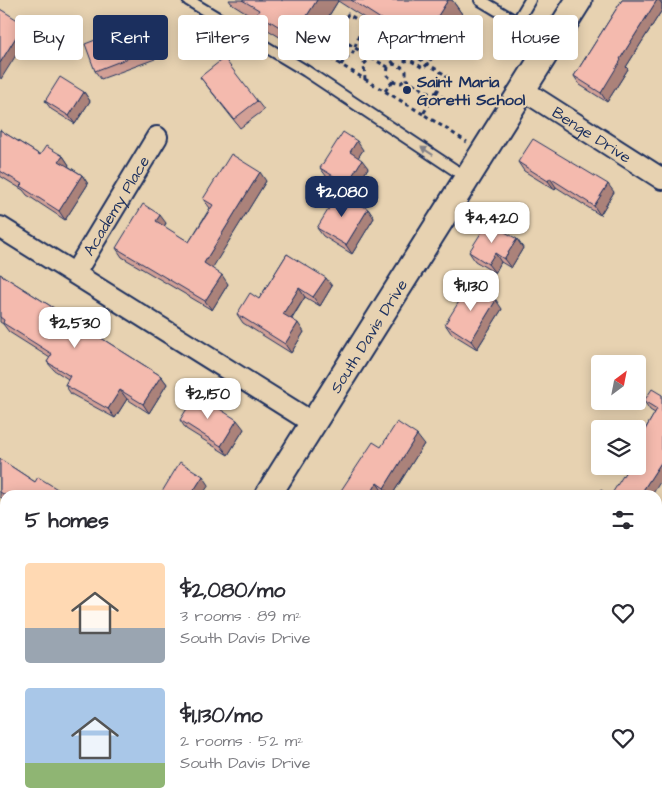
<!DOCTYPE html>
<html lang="en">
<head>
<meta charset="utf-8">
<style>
	body { margin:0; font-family:"Architects Daughter",sans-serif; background:#f2f2f3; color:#2b2b33; height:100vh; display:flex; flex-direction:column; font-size:19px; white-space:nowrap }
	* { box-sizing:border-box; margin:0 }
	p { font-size:16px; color:#7c7c81 }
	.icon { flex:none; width:28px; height:28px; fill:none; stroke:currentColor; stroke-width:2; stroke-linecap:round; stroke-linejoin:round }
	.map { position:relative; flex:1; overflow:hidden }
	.details { position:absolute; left:0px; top:490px; width:662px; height:321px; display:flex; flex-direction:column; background:#fff; border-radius:15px 15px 0 0; box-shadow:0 2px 12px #0003 }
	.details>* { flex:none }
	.banner { position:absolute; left:15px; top:15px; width:632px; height:45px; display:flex; gap:10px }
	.needle { width:32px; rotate:32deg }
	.fabs { position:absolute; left:591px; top:355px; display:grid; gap:10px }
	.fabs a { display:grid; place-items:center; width:55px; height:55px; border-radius:5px; background:#fff; box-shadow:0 2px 12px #0003; font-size:25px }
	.price { position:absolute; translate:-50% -42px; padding:0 11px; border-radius:10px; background:#fff; color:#222; font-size:16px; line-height:32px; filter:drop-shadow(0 1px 2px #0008) }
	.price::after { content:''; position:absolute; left:50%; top:30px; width:15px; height:11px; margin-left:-8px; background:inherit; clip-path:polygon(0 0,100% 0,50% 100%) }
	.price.selected { background:#1b2f5e; color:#fff }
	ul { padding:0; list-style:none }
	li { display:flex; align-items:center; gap:15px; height:125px; padding:0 25px }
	li span { display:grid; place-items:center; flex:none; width:140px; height:100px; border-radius:5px; color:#555 }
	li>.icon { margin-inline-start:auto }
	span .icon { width:60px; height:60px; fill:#fffc; stroke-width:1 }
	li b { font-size:21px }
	h2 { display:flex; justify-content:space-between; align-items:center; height:60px; padding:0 25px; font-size:21px }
	.tag { padding:0 18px; border-radius:5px; background:#fff; box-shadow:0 2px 12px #0003; font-size:18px; line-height:45px }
	.tag.selected { background:#1b2f5e; color:#fff }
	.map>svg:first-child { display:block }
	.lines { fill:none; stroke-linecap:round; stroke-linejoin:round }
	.service-casing { stroke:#1b2f5e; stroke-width:14 }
	.minor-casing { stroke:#1b2f5e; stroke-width:24 }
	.tertiary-casing { stroke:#1b2f5e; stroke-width:29 }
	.secondary-casing { stroke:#1b2f5e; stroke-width:31 }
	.path { stroke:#1b2f5e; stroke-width:3; stroke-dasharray:4 4; stroke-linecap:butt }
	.service { stroke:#e7d2b1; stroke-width:10 }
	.minor { stroke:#e7d2b1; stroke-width:20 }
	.tertiary { stroke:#e7d2b1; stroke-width:25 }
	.secondary { stroke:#e7d2b1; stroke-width:28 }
	.wall { fill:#d2a096; stroke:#1b2f5e }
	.shaded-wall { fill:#ab827a; stroke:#1b2f5e }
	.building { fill:#f4baae; stroke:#1b2f5e }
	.oneway { fill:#818088 }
	.poi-dot { fill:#1b2f5e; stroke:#e7d2b1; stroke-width:2 }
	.labels { text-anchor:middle; stroke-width:4.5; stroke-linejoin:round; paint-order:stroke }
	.poi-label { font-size:16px; font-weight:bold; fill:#1b2f5e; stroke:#e7d2b1; text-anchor:start }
	.street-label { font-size:16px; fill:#1b2f5e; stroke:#e7d2b1 }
</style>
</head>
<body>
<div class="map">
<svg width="662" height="811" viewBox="0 0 662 811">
	<rect width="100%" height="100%" fill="#e7d2b1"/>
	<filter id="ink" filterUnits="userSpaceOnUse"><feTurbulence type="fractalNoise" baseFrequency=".02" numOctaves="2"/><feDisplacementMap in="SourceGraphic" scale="10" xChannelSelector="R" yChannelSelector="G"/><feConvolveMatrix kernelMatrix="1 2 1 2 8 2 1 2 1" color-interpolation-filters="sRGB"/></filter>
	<g filter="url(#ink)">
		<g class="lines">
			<!-- service casing -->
			<g class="service-casing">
				<path id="service" d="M188 0 306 71 467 178
					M480 0 517 22 530 0"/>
			</g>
			<!-- minor casing -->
			<g class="minor-casing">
				<g id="minor">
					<path id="s1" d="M523 90 662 179"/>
					<path d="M0 227 313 423"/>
					<path id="s2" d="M75 273 157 137"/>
					<path d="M0 558 5 561"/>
					<path d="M658 582 662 575"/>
					<path d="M511 811 514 806"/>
				</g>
			</g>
			<!-- tertiary casing -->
			<g class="tertiary-casing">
				<g id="tertiary">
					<path id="s3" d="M268 495 579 0"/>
					<path d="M85 811 86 806"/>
				</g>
			</g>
			<!-- secondary casing -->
			<g class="secondary-casing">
				<path id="secondary" d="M54 811 60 806"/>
			</g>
			<!-- path -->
			<path class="path" d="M335 35 371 58 364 64 365 80
				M394 64 391 60 390 40 383 45 377 43 371 58 388 67 394 64 401 67
				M428 64 423 68 410 60 405 61 401 67 406 71V79L425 91 436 93 446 99
				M341 65 345 59 352 55 363 24
				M388 67 387 75 393 81 401 83 406 79
				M385 91 393 81
				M423 114 323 54 348 14 447 76 423 114 467 142"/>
			<!-- service -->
			<use href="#service" class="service"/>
			<!-- minor -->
			<use href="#minor" class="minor"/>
			<!-- tertiary -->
			<use href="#tertiary" class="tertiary"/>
			<!-- secondary -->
			<use href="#secondary" class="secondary"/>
		</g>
		<!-- wall -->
		<path class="wall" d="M229 0H281L282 1 283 0H452L462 14 431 61 338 1 306 53 268 30 263 23 231 3Z
			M622 0H662V10L626 67 628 69 607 102 580 85 574 76Z
			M139 23 145 32 155 59 101 79 95 71Z
			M200 77 257 101 264 110 240 128Z
			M84 92 90 101 75 124 51 109 45 101Z
			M0 130 40 155 63 156 69 165 68 166 82 175 88 184 65 220 27 195 23 190 0 176Z
			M363 150 358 157 368 168 353 193 327 177 320 168Z
			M518 162 614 192 600 215 556 187 555 190 524 171Z
			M266 181 212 268 228 284 212 310 122 257 116 248 166 223 164 227 189 242 210 208 203 199Z
			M368 209 374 218 352 254 323 236 317 228Z
			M517 239 523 248 511 268 501 262 495 273 475 261 469 252Z
			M287 254 332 286 320 306 305 297 292 319 304 332 291 353 243 323 237 314 259 299Z
			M0 274 161 376 167 384 149 413 127 399 115 418 71 394 65 385 68 379 54 370 47 362 50 358 9 332 3 324 0 322Z
			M502 309 477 349 451 333 445 324Z
			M662 395 652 495 625 473 621 468 655 413 650 410 644 401Z
			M180 420 244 429 228 455 186 429Z
			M424 444 392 495H389L383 492 338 495 381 447Z
			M0 459 35 482 67 495H5V500L0 497Z
			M0 615 5 655 0 652Z"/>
		<!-- shaded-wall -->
		<path class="shaded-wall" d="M317 0H337L338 1 306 53 294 36Z
			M448 0H452L462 14 431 61 420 44Z
			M657 0H659L662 4V10L626 67 628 69 607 102 601 93 620 59Z
			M139 23 145 32 155 59 149 50Z
			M24 24 30 33 1 79 0 77V63Z
			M84 92 90 101 75 124 69 116Z
			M357 141 363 150 356 161 350 152Z
			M63 156 69 165 66 170 59 161Z
			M362 160 368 168 353 193 347 184Z
			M260 172 266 181 210 272 204 263Z
			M82 175 88 184 65 220 59 211Z
			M550 178 556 187 555 190 548 181Z
			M608 184 614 192 600 215 594 206Z
			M368 209 374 218 352 254 346 245Z
			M160 215 166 223 162 230 156 221Z
			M517 239 523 248 511 268 504 259Z
			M495 253 501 262 495 273 488 264Z
			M222 275 228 284 212 310 205 301Z
			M326 278 332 286 320 306 313 297Z
			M299 288 305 297 289 322 283 314Z
			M496 300 502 309 477 349 471 341Z
			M298 323 304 332 291 353 285 344Z
			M161 376 167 384 149 413 143 404Z
			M120 390 127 399 115 418 108 409Z
			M237 420 244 429 228 455 221 446Z
			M417 435 424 444 392 495H390L384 488Z
			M662 461V479L652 495H640Z
			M203 476 209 485 202 495H191Z
			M377 483 383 492 381 495H370Z
			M5 637V655L0 648V645Z
			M658 680 662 686V691L658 699Z
			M5 755V774L0 782V763Z
			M439 806H451L448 811H436Z
			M572 806H584L581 811H569Z"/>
		<!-- building -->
		<path class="building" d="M242 0H281L282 1 283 0H317L294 36 257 13 259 10Z
			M351 0H448L420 44Z
			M622 0H657L620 59 621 60 601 93 574 76Z
			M0 9 24 24 0 63Z
			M139 23 149 50 95 71 85 44Z
			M224 58 257 101 234 119 200 77Z
			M60 77 84 92 69 116 45 101Z
			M0 130 40 155 46 146 63 156 59 161 82 175 59 211 20 186 22 184 0 171Z
			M343 132 357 141 350 152 362 160 347 184 320 168Z
			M533 139 608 184 594 206 550 178 548 181 518 162Z
			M231 154 260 172 204 263 222 275 205 301 116 248 143 204 160 215 156 221 189 242 213 205 203 199Z
			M339 192 368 209 346 245 317 228Z
			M488 222 517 239 504 259 495 253 488 264 469 252Z
			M287 254 326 278 313 297 299 288 283 314 298 323 285 344 237 314 250 293 259 299Z
			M0 274 161 376 143 404 120 390 108 409 65 385 70 376 47 362 52 354 3 323 4 320 0 317Z
			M470 284 496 300 471 341 445 324Z
			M652 389 662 395V461L640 495H611L626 471 621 468 622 466H638V442L657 409 644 401Z
			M196 394 237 420 221 446 180 420Z
			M397 422 417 435 384 488 377 483 370 495H338L373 442 381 447Z
			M0 459 35 482 38 477 67 495H5L0 492Z
			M180 462 203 476 191 495H160Z
			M601 490 609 495H597Z
			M662 605V683L658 680V613Z
			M0 615 5 618V637L0 645Z
			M0 739 5 742V755L0 763Z
			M412 806H439L436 811H409Z
			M535 806H572L569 811H532Z"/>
		<!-- one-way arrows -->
		<defs><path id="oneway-solid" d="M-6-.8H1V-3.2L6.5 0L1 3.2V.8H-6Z" transform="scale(1.25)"/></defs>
		<use class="oneway" href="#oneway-solid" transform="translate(427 151) rotate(-147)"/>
	</g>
	<!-- markers -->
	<circle class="poi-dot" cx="407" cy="90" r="5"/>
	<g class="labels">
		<!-- poi labels -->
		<g class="poi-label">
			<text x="417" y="87">Saint Maria<tspan x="417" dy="18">Goretti School</tspan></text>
		</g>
		<!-- street labels -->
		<g class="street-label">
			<text dy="6" stroke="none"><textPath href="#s1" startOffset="82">Benge Drive</textPath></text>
			<text dy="6" stroke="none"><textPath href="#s2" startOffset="79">Academy Place</textPath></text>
			<text dy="6" stroke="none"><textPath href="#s3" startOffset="188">South Davis Drive</textPath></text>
		</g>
	</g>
</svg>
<div class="fabs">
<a><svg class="needle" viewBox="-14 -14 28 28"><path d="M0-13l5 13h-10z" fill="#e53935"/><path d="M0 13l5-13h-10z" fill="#7c7c81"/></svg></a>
<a><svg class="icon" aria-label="layers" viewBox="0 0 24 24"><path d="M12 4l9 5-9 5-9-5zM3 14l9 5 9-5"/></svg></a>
</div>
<b class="price selected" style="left:342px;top:218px">$2,080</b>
<b class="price" style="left:492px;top:244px">$4,420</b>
<b class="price" style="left:471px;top:312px">$1,130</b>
<b class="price" style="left:75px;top:349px">$2,530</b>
<b class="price" style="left:208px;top:420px">$2,150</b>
<div class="banner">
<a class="tag">Buy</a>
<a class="tag selected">Rent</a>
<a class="tag">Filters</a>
<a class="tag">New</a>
<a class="tag">Apartment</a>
<a class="tag">House</a>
</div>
<section class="details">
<h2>5 homes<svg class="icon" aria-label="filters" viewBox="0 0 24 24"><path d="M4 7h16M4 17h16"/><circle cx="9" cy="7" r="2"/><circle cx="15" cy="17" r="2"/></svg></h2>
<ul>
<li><span style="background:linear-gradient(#ffd9b3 65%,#9aa5b1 0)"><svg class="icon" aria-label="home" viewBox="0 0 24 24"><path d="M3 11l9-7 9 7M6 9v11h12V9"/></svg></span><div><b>$2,080/mo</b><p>3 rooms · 89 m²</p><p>South Davis Drive</p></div><svg class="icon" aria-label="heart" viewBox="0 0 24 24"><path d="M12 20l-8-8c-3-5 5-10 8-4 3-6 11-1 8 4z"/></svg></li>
<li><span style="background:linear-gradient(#a9c7e8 75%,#8fb573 0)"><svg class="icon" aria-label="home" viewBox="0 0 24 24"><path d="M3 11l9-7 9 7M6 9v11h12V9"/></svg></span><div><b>$1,130/mo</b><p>2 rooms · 52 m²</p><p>South Davis Drive</p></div><svg class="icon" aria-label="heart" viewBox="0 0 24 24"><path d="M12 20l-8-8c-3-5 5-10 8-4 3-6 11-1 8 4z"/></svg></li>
</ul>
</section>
</div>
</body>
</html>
